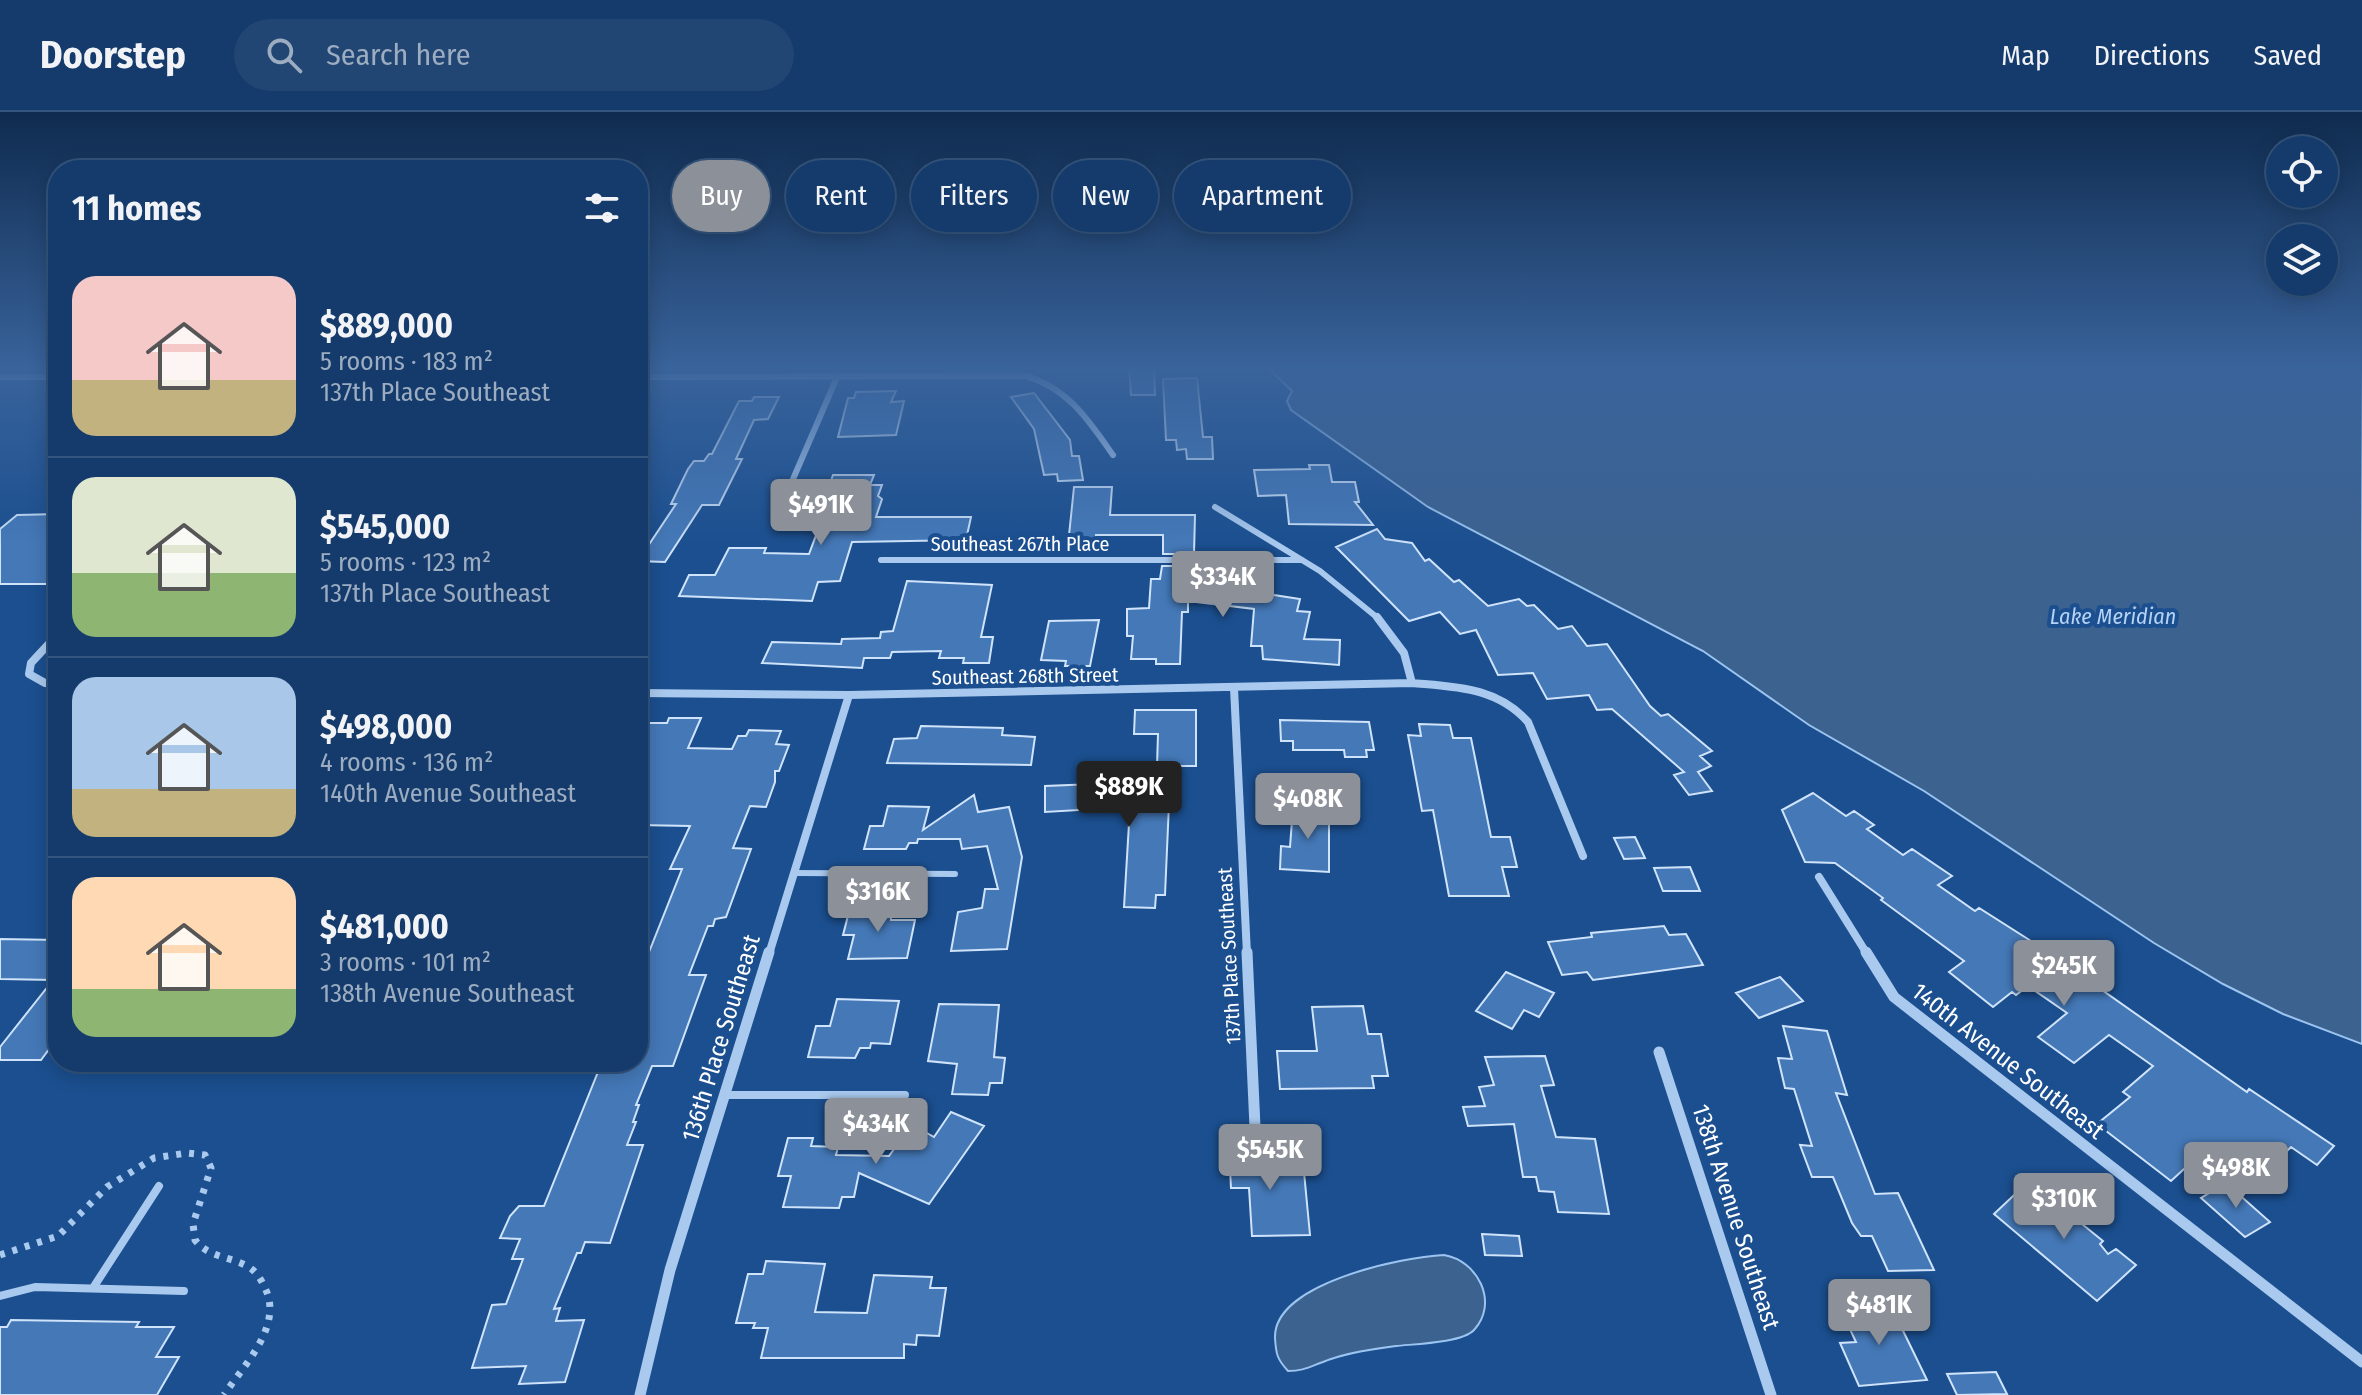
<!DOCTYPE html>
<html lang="en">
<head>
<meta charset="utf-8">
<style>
	body { margin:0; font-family:"Fira Sans Condensed",sans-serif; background:#214673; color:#f1f3f6; height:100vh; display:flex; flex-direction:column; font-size:30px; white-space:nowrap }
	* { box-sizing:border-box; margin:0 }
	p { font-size:26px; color:#9dadc1 }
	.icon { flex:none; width:44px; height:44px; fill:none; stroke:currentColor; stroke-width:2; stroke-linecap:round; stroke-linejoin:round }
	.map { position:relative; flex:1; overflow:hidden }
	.panel { position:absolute; left:48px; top:48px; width:600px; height:912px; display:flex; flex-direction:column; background:#143b6b; border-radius:32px; box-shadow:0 4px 20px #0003,0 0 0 2px #33557e }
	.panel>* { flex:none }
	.guide { position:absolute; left:672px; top:48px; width:760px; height:72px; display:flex; gap:16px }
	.buttons { position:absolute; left:2266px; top:24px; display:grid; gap:16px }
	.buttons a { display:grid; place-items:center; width:72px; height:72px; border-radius:50%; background:#143b6b; box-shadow:0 4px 20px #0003,0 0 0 2px #33557e; font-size:40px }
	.price { position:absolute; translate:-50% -68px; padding:0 18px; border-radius:8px; background:#8c9099; color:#fff; font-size:26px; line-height:52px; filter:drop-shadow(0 2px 4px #0008) }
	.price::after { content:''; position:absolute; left:50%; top:48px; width:24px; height:18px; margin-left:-12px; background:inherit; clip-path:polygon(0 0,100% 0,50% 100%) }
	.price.selected { background:#222; color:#fff }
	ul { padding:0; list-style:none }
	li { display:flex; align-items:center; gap:24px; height:200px; padding:0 24px }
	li+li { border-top:2px solid #33557e }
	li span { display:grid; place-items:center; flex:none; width:224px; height:160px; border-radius:24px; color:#555 }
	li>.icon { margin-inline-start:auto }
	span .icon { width:96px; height:96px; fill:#fffc; stroke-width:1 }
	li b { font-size:34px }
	h2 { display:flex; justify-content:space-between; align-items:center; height:96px; padding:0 24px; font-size:34px }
	.pill { padding:0 28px; border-radius:36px; background:#143b6b; box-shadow:0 4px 20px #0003,0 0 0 2px #33557e; font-size:28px; line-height:72px }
	.pill.selected { background:#8c9099; color:#fff }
	header { display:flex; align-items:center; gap:48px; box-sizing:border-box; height:112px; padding:0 40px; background:#143b6b; border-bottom:2px solid #33557e }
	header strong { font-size:38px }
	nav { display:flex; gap:44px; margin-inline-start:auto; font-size:28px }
	.search { width:560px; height:72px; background:#214673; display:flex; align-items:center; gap:20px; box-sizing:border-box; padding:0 28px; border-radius:44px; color:#9dadc1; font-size:30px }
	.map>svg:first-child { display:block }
	.water { fill:#3c6290; stroke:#9cc4f0; stroke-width:2 }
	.building { fill:#4478b7; stroke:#cfe3fa; stroke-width:2 }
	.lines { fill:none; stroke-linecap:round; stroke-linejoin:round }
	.path { stroke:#a9c9ee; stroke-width:7; stroke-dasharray:5 8; stroke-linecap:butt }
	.service-far1 { stroke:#a9c9ee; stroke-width:6 }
	.service { stroke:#a9c9ee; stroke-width:8 }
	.minor-far2 { stroke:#a9c9ee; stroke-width:6 }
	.minor-far1 { stroke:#a9c9ee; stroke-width:8 }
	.minor { stroke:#a9c9ee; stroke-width:11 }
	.labels { text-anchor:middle; stroke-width:8; stroke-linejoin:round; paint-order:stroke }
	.street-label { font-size:20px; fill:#fff; stroke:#1b4f8f }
	.water-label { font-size:22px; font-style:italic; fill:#b5d3f5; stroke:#1b4f8f }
	.near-street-label { font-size:24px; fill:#fff; stroke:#1b4f8f }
</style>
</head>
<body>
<header>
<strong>Doorstep</strong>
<div class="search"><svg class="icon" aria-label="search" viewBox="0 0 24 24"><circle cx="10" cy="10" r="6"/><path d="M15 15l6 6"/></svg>Search here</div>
<nav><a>Map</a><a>Directions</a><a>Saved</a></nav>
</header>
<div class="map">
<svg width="2362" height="1283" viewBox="0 0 2362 1283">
	<rect width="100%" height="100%" fill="#1b4f8f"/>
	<!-- water -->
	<path class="water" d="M1266 254H2362V932L2283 902 2223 872 2154 831 1924 679 1809 613 1703 539 1428 395 1291 298 1287 289 1292 279Z
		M1444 1143C1461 1146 1474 1157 1481 1172 1488 1188 1486 1205 1474 1218 1462 1231 1413 1232 1396 1234 1373 1237 1344 1241 1323 1250 1309 1255 1303 1259 1288 1259 1277 1247 1276 1242 1275 1226 1273 1171 1403 1145 1444 1143Z"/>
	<!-- building -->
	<path class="building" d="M1129 254H1154L1155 283H1131Z
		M1197 266 1203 325H1212L1213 347H1187L1186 337 1177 338 1176 328H1166L1163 267Z
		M896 279 891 290 904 289 896 323 838 325 848 286H854L856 280Z
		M1034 281 1070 328 1072 344H1079L1083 368 1061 369H1058L1057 362 1044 363 1034 317 1011 285Z
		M754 285H779L768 307 754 308 736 347H742L719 393H702L665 450 638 449 676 392H671L688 357 694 349H704L709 342H712L739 289H752Z
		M1309 353H1329L1332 370H1355L1359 390H1355L1373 413 1289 412 1286 383 1258 384 1254 358 1310 357Z
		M833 363H874L870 373H882L878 384 882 387 876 405H971L966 428 852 430 840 469 818 470 812 489 679 484 689 463H715L729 436H766L764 441 809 442 827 394H822Z
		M1074 375H1112L1110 403H1195L1194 442H1163V423H1096L1095 434 1068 433Z
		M58 402V472H0V417L17 403Z
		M1377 417 1385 427 1412 431 1425 449 1429 447 1454 470 1459 468 1488 494 1519 487 1527 494 1534 493 1558 517 1572 514 1587 534 1607 532 1650 594 1661 604 1668 602 1712 639 1700 644 1711 654 1698 660 1712 679 1689 683 1674 663 1684 660 1612 597 1597 598 1589 583 1547 587 1533 561 1498 563 1476 518 1460 522 1440 500 1409 509 1336 435Z
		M1162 454H1194V460L1213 461V467L1261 473 1274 483 1300 487 1297 499 1310 500 1304 527 1340 528 1339 553 1263 547 1262 534H1251L1254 497 1188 489V500H1182L1180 552H1156V547H1131L1133 524H1127V497L1149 496 1151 467H1160Z
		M907 469 992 473 981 525H993L989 551H963L964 546H939L941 539 892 540 890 546H864L862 556 762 551 772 530 841 532 842 527 880 526 881 520 893 519Z
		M1099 508 1090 554H1065L1066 549 1041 548 1049 509Z
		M1135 598H1196V654H1157L1158 622H1134Z
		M669 606H701L688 636 732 637 738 624H746L749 618 781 619 776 632 789 633 779 659H775V670L766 695 750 694 733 736 751 737 726 805 715 807 713 814H708L689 863H706L673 954H652L636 993H639L633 1010H636L627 1033H643L610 1131 585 1130 581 1141H577L554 1197 560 1196 556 1209 584 1208 565 1270 519 1272 526 1254 472 1256 492 1193 506 1192 523 1147H512L520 1127 500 1126 510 1104 519 1094H544L602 950H638V840H649L682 757H670L690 714 638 713V611H667Z
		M1280 608 1369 610 1374 638H1366L1367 645H1345L1344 638H1293V629H1281Z
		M1419 612 1450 613 1453 626H1471L1491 725H1510L1517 755H1502L1509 784H1449L1433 698 1422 699 1408 623 1421 624Z
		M921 614 1003 616 1002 623 1035 625 1031 653 887 651 894 627 917 626Z
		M1170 669 1165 783H1156L1155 796 1124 795 1130 695 1045 700V674Z
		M1813 681 1846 704 1854 699 1874 713 1867 717 1903 743 1912 737 1952 764 1938 773 1975 799 1979 796 2031 829 2038 834 2042 845 2076 868 2082 864 2247 980 2249 977 2334 1034 2317 1053 2291 1035 2287 1039 2278 1033 2250 1063 2209 1034 2171 1069 2097 1012 2130 985 2123 980 2153 954 2109 923 2074 951 2038 925 2067 901 2028 874 2016 883 2012 880 1993 895 1949 860 1964 849 1881 788 1883 786 1835 751 1805 750 1782 698Z
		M974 683 978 700 1009 695 1022 745 1007 837 951 839 958 800 982 796 985 777H998L987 734 962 737 960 727H918L917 731H909L906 737H864L870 714H883L888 694 929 695 923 718Z
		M1293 695 1329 697V760L1280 757 1281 734 1290 735Z
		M1635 725 1645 746 1624 747 1614 726Z
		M1690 755 1700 779H1663L1654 756Z
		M850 796H891V808H915L907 846 848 847 854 823H843Z
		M1664 814 1669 823 1686 822 1703 853 1593 868 1587 860 1562 863 1548 830 1592 825 1591 821Z
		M0 827 58 828V925L41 948H0V935L53 868 0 867Z
		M1506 860 1554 881 1539 905 1524 898 1512 917 1476 899Z
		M1780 865 1803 889 1759 906 1736 881Z
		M837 887 899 889 890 932 871 931 870 936H860L855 946 808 945 816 914H830Z
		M939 892 999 893 994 945 1005 946 1002 971H990L988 983 952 982 957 952 928 949Z
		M1363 894 1368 922H1381L1388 964H1372L1374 976 1280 977 1277 939H1317L1312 895Z
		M1783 914 1827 919 1847 983 1836 981 1875 1082 1898 1081 1934 1158 1888 1159 1872 1124H1861L1852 1111 1833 1065H1812L1800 1033 1812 1034 1794 977 1785 976 1778 946 1792 947Z
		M1545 944 1554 973 1541 974 1556 1025 1595 1027 1609 1102 1558 1100 1554 1080 1539 1079 1536 1065H1523L1514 1012 1468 1014 1463 995 1485 994 1479 975 1494 973 1485 945Z
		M951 1000 984 1014 929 1092 859 1061 854 1085H842L839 1096 783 1095 791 1064H778L788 1026H813L811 1034 838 1035 836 1043 889 1044 907 1019 921 1026 925 1020 934 1025Z
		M1245 1029H1268L1270 1060H1304L1310 1123 1252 1124 1249 1076H1231L1229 1037H1245Z
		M2029 1069 2103 1129 2100 1132 2108 1142 2116 1137 2136 1153 2097 1189 1994 1102Z
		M2226 1071 2270 1110 2245 1125 2201 1086Z
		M1482 1122 1519 1124 1522 1144 1485 1143Z
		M766 1149 825 1152 815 1200 867 1201 874 1163 932 1165 930 1176H946L939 1224 917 1223 916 1233 904 1232V1246H761L768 1216H753L755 1211H736L748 1162H763Z
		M1890 1192 1927 1268 1859 1274 1840 1231 1856 1230 1840 1196Z
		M11 1208 139 1210 136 1215H174L156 1245H179L157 1283H0V1215H7Z
		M1996 1260 2007 1282 1957 1283 1947 1262Z"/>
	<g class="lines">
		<!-- path -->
		<path class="path" d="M0 1143 58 1124 107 1075 154 1046 187 1041 205 1043 211 1056 193 1112 195 1128C208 1145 227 1144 245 1153 255 1157 261 1167 265 1176 284 1214 243 1254 224 1283"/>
		<!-- service-far1 -->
		<path class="service-far1" d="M794 761 955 762"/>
		<!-- service -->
		<path class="service" d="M725 983H905
			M93 1176 159 1074
			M0 1184 35 1175 184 1179"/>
		<!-- minor-far2 -->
		<path class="minor-far2" d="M638 257 640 254
			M0 265H58
			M638 265 1026 264C1068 276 1089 309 1113 343
			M784 388 838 263
			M1215 395 1320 459 1379 507
			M881 448H1302"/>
		<!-- minor-far1 -->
		<path class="minor-far1" d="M1377 505 1404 541 1412 571C1456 575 1497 575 1528 610L1583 744
			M58 522 31 551 29 562 45 571 58 572
			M1234 576 1247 842
			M638 581 849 583 1412 571
			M1819 765 1867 842
			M769 842 849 583"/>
		<!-- minor -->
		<path class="minor" d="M1247 840 1255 1015
			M1866 840 1894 885 2362 1250
			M1659 940 1771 1283
			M640 1283 670 1158 769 840"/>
	</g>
	<!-- sky -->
	<linearGradient id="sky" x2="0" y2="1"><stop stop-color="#0f2b4f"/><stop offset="0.59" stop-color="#39639b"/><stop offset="1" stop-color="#39639b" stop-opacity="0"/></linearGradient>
	<rect width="2362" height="434" fill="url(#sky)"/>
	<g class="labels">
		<!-- street labels -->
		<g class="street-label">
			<text x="1020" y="439">Southeast 267th Place</text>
			<text transform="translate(1025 564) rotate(-1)" y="7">Southeast 268th Street</text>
			<text transform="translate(1229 844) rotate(-93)" y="7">137th Place Southeast</text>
		</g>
		<!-- water labels -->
		<g class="water-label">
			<text x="2113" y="512">Lake Meridian</text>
		</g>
		<!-- near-street labels -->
		<g class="near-street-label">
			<text transform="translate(721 926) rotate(-73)" y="8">136th Place Southeast</text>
			<text transform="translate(2008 949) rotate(38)" y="8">140th Avenue Southeast</text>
			<text transform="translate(1736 1105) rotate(72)" y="8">138th Avenue Southeast</text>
		</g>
	</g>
</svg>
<div class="buttons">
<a><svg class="icon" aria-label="locate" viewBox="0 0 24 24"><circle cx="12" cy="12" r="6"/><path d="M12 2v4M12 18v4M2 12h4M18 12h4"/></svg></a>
<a><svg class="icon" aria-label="layers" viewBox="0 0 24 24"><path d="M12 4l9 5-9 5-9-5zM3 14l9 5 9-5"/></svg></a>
</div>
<b class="price" style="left:821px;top:435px">$491K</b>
<b class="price" style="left:1223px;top:507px">$334K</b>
<b class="price selected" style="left:1129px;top:717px">$889K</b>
<b class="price" style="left:1308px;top:729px">$408K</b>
<b class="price" style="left:878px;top:822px">$316K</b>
<b class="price" style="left:2064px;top:896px">$245K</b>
<b class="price" style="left:876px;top:1054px">$434K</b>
<b class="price" style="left:1270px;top:1080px">$545K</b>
<b class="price" style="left:2236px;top:1098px">$498K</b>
<b class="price" style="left:2064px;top:1129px">$310K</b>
<b class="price" style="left:1879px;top:1235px">$481K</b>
<div class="guide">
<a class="pill selected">Buy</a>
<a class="pill">Rent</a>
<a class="pill">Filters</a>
<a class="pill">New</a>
<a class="pill">Apartment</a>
</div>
<section class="panel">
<h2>11 homes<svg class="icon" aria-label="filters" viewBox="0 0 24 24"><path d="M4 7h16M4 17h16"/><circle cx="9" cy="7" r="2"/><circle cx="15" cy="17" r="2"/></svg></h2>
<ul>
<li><span style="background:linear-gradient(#f6c9c9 65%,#c2b280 0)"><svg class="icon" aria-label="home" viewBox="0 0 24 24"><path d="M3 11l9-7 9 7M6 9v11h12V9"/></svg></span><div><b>$889,000</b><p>5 rooms · 183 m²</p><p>137th Place Southeast</p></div></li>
<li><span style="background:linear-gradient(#dfe7d0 60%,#8fb573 0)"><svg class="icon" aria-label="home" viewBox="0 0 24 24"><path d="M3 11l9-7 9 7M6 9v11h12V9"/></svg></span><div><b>$545,000</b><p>5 rooms · 123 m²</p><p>137th Place Southeast</p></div></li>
<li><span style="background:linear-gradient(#a9c7e8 70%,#c2b280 0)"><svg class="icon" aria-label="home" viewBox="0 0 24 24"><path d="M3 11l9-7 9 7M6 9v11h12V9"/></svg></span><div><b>$498,000</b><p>4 rooms · 136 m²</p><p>140th Avenue Southeast</p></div></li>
<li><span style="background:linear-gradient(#ffd9b3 70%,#8fb573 0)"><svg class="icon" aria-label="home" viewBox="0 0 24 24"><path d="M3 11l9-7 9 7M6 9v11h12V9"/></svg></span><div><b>$481,000</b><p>3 rooms · 101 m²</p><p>138th Avenue Southeast</p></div></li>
</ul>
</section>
</div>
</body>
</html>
